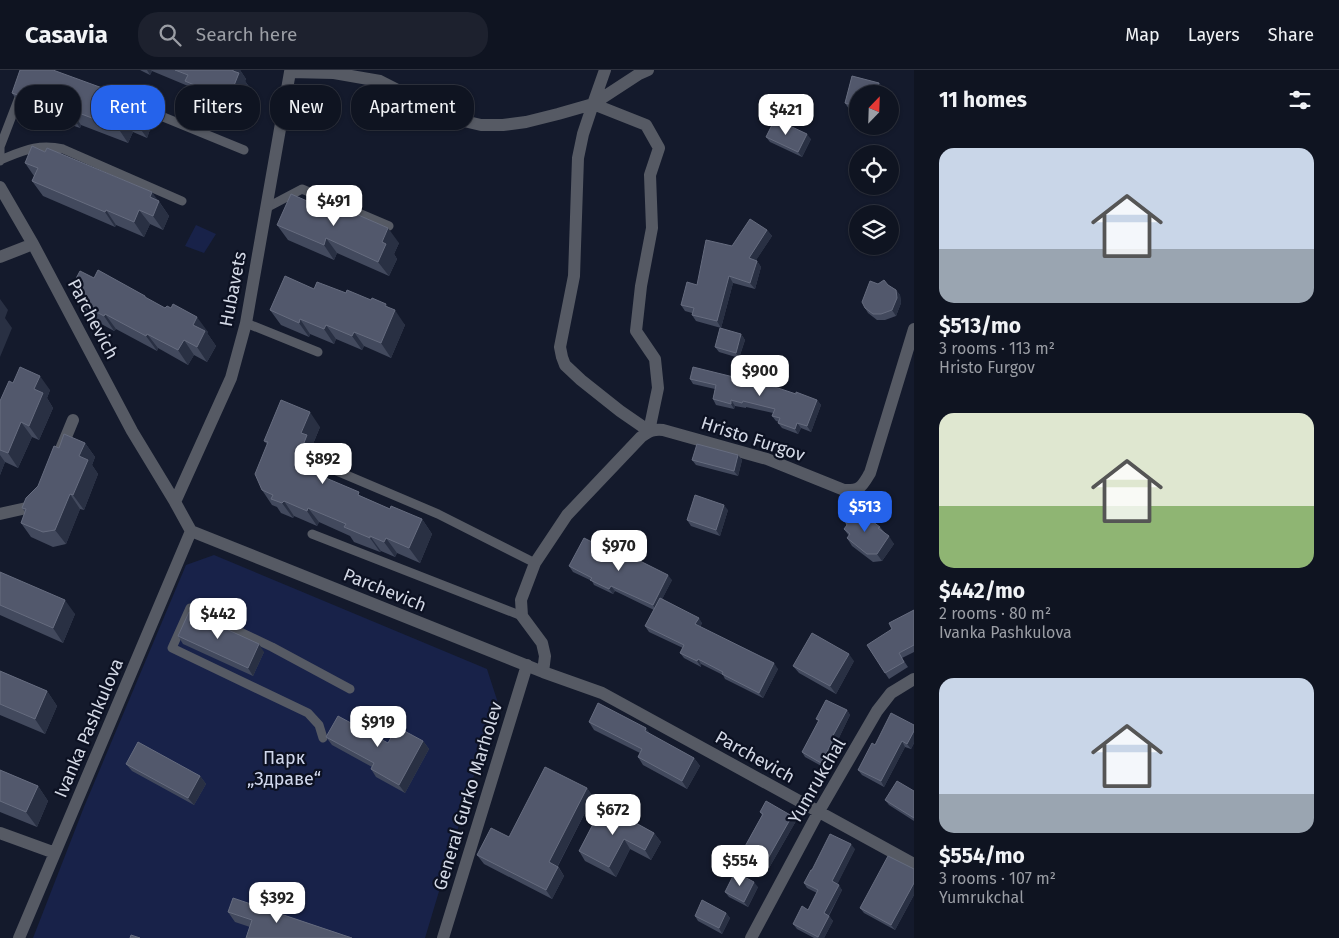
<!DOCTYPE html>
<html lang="en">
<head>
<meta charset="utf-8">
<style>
	body { margin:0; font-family:"Fira Sans",sans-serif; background:#1d212e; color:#f1f3f6; height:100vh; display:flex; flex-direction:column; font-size:19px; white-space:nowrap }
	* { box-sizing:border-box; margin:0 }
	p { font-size:16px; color:#9b9ea5 }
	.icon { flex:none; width:28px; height:28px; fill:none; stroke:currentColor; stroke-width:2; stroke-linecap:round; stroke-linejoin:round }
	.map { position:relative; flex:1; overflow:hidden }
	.panel { display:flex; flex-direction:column; background:#0f1421; width:425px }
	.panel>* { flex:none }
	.top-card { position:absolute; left:15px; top:15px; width:475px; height:45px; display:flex; gap:10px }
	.needle { width:32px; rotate:23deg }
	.fabs { position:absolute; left:849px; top:15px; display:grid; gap:10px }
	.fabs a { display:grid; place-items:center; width:50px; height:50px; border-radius:50%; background:#0f1421; box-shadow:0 1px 4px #0004,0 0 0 1px #2f333f; font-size:25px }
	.price { position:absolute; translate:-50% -42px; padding:0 11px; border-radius:10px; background:#fff; color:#222; font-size:16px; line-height:32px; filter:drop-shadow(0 1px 2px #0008) }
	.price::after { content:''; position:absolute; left:50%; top:30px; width:15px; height:11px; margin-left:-8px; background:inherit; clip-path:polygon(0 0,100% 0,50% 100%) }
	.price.on { background:#2563eb; color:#fff }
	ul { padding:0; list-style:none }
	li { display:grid; align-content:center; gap:10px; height:265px; padding:0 25px }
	li span { display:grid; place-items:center; height:155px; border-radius:15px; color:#555 }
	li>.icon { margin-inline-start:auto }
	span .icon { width:90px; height:90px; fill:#fffc; stroke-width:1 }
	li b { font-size:21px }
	h2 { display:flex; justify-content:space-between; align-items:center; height:60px; padding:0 25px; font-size:21px }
	.chip { padding:0 18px; border-radius:20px; background:#0f1421; box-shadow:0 1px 4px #0004,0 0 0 1px #2f333f; font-size:18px; line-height:45px }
	.chip.on { background:#2563eb; color:#fff }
	header { display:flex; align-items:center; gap:30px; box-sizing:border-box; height:70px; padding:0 25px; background:#0f1421; border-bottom:1px solid #2f333f }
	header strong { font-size:24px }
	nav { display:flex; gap:28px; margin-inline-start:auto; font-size:18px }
	.search { width:350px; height:45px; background:#1d212e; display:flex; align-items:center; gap:12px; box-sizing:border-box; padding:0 18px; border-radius:20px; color:#9b9ea5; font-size:19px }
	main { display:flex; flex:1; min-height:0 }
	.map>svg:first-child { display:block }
	.green { fill:#182249 }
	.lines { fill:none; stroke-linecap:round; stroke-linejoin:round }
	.service { stroke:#565a64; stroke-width:9 }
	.minor { stroke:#565a64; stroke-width:12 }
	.wall { fill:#42495d }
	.shaded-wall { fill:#293043 }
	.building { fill:#52586c; stroke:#666c7f }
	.labels { text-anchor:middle; stroke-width:4.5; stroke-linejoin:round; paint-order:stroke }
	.street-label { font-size:18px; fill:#d4d9e6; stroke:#0c1122 }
	.park-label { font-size:18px; fill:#d1d8ed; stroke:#0c1122 }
</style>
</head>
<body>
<header>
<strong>Casavia</strong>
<div class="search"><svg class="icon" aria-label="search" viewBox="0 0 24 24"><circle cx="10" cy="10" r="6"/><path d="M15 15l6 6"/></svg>Search here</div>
<nav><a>Map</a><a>Layers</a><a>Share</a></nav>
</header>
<main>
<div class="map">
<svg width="914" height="868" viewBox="0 0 914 868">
	<rect width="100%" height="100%" fill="#141a2c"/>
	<!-- green -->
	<path class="green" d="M196 155 216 164 204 183 185 176Z
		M214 485 487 599 498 633 480 685 425 868H33L84 737 186 495Z"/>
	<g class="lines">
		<!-- service -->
		<path class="service" d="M134 35 244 80
			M0 90C23 81 38 73 63 79L182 131
			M0 91V77L28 4 32 0
			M266 138 302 119 389 156
			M246 253 318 282
			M325 396 438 444 535 493
			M312 464 522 546
			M323 668 319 655 308 643 172 578 190 538 272 577 350 619"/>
		<!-- minor -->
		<path class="minor" d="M605 0 593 34 583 64 578 88 574 206 560 277 562 287 565 295 581 310 620 341 649 361
			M334 3 380 11 445 44 464 51 481 55H503L526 52 558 44 593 34 639 4 648 0
			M593 34 646 55 659 78 650 105 652 158 641 216 636 261 655 289 658 318 649 361
			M0 117 33 174 132 361 175 432 191 461 543 602 602 623 914 794
			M0 187 33 174
			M61 379 73 350
			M175 432 231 308 246 253 290 2 334 3 336 0
			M0 444 31 437 37 431
			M543 602 545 586 542 573 522 546 521 530 535 493 567 445 641 367C649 361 654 359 663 360L767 389 844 420C861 421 862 416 870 403L914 259
			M0 763 55 783
			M19 868 191 461
			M443 868 527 595
			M751 868 819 741 877 641 891 623 914 609"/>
	</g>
	<!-- wall -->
	<path class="wall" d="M140 0H240L246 9 245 11 250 18 237 48 224 42 221 37 195 26 188 16 152 1 150 5Z
		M852 6 879 13 883 18 881 24H858V41L849 39 845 33Z
		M12 23 153 51 147 68 133 62 128 73 81 55 80 58 22 38Z
		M766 67 811 69 802 87 770 72Z
		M25 93 158 130 169 146 163 160 150 154 144 167 116 155 115 157 43 126 32 111 34 106Z
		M277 155 399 173 394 184 397 189 389 206 337 183 334 190 288 170Z
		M767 160 772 166 756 190 757 191 761 197 755 219 733 213 721 258 696 251 692 245V243L685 241 681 235 697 215 732 176Z
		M94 208 147 229 208 262 207 263 216 276 207 292 194 285 188 295 158 278 157 281 116 259 114 261 89 247 79 233 81 228 72 216Z
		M878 214 888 215 896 220 900 225 901 233 896 246 885 250H877L868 243 865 238Z
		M314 219 346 223 389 238 405 255 391 288 364 276 362 280 336 269 334 274 310 264 309 267 281 255 270 240Z
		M741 264 745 270 739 288 719 282 715 277Z
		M690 309 796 324 817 330 821 335 811 362 801 358 798 364 782 358 778 353 779 352 776 351 772 346 773 343 746 337V338L735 336 734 339 716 335 713 329 715 319 693 314Z
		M13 313 50 320 47 328 53 338 39 370 32 367 18 398 5 392 0 405V331Z
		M320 357 313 374 317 380 309 400 363 427 390 439 422 449 432 464 420 493 397 483 395 487 381 481 380 482 354 472 350 466 319 452 317 456 294 446 293 448 281 443 277 437 272 435 262 420 267 374 264 371Z
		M85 373 95 387 92 395 98 404 84 440 80 439 66 474 53 477 31 467 21 453 25 442 22 438 38 416 59 378Z
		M738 385 742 390 738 406 696 395 692 390Z
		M728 440 720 466 691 456 687 450Z
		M880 457 894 474 882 491 873 492 852 476 847 468 849 466 844 459Z
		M569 496 672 510 662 529 702 553 700 557 778 599 763 628 725 609 723 605 701 594V597L684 588 680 583 683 578 649 562 645 556 654 540 615 521 613 524 594 515 592 511 573 502Z
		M0 502 75 544 63 573 0 545Z
		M914 540V582L902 588 908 597 889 609 885 603 892 559Z
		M178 566 264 582 253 606 183 574Z
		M854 591 836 624 799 603 793 596Z
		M0 601 47 621 57 636 45 664 0 645Z
		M847 640 850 645 835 676 836 678 825 698 805 687 802 682 819 652 816 649Z
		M589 652 651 665 694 688 700 696 687 719 643 695 638 687 640 683 594 660Z
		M914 655V673L911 679 905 677 884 717 862 705 858 700 875 675Z
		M326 667 388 673 423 671 429 679 405 723 376 707 371 699 372 697 332 675Z
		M126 694 200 706 206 714 194 735 132 701Z
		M0 700 38 716 48 731 37 757 0 742Z
		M587 718 593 727 558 796 564 806 552 829 484 794 477 785 509 767Z
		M914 721V751L889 735 885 730Z
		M603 735 654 763 661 772 651 790 630 779 616 807 585 791 579 781Z
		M760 742 796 751 769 798 747 785 743 780 762 745Z
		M855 779 837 814 842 820 829 846 833 851 824 868H814L797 859 793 854 808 840 817 823 807 818 804 813 812 800Z
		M914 799V825L895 860 864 843 860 838Z
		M758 817 748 837 729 827 725 822Z
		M228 842 352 868 250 857 235 852Z
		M726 843 730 848 722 864 698 851 695 846Z"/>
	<!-- shaded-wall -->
	<path class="shaded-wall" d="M147 0H151L152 1 150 5Z
		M233 0H240L246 9 245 11 250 18 237 48 227 33Z
		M879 13 883 18 881 24H876Z
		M143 36 153 51 147 68 136 53Z
		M71 40 81 55 80 58 70 43Z
		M122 48 133 62 128 73 118 58Z
		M807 64 811 69 802 87 798 82Z
		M152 122 169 146 163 160 153 146 150 127Z
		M106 140 116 155 115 157 105 142Z
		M139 140 150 154 144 167 134 152Z
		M388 158 399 173 394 184 397 189 389 206 378 192 382 172Z
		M767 160 772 166 753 195 749 188Z
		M326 168 337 183 334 190 324 175Z
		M757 191 761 197 755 219 750 213Z
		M729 206 733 213 721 258 717 251Z
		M896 220 900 225 901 233 896 246 892 240Z
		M0 229 8 240 5 248 12 258 0 287Z
		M386 234 393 244 395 240 405 255 391 288 381 273Z
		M105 244 116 259 114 261 104 246Z
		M197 247 208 262 207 263 216 276 207 292 197 277 193 255Z
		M300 249 310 264 309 267 299 253Z
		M326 255 336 269 334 274 324 259Z
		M354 262 364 276 362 280 352 266Z
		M147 264 158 278 157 281 146 266Z
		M741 264 745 270 739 288 736 283Z
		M184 270 194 285 188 295 178 280Z
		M40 306 50 320 47 328 53 338 39 370 29 356 34 319Z
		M731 330 735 336 734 339 731 334Z
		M817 330 821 335 811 362 807 356Z
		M310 342 320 357 313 374 317 380 308 402 310 411 297 391 301 363Z
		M21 352 32 367 18 398 8 383Z
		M797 353 801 358 798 364 795 359Z
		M85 373 95 387 92 395 98 404 84 440 73 425 79 386Z
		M0 385 5 392 0 405Z
		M738 385 742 390 738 406 734 401Z
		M70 424 80 439 66 474 55 460Z
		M284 431 294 446 293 448 282 433Z
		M724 435 728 440 720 466 716 460Z
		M308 438 319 452 317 456 307 441Z
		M422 449 432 464 420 493 409 478Z
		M370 466 381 481 380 482 370 468Z
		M889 466 894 474 882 491 877 484Z
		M386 468 397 483 395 487 384 472Z
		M668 505 672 510 656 541 653 535Z
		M611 516 615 521 613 524 609 519Z
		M65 530 75 544 63 573 53 558Z
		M699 548 702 553 699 559 695 554Z
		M259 574 264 582 253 606 248 598Z
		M849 584 854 591 836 624 830 616Z
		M698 589 701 594V597L697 591Z
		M774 593 778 599 763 628 759 623Z
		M47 621 57 636 45 664 35 649Z
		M847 640 850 645 835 676 836 678 825 698 821 693 830 671Z
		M646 658 652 666 645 661Z
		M914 661V673L911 679 907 674Z
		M423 671 429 679 405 723 399 715Z
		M902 671 905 677 884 717 881 711Z
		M694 688 700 696 687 719 682 711Z
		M200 706 206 714 194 735 188 728Z
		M38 716 48 731 37 757 26 742Z
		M587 718 593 727 555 801 549 792Z
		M792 746 796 751 769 798 766 792Z
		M654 763 661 772 651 790 645 780Z
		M624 769 630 779 616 807 609 797Z
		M851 774 855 779 836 817 832 811Z
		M558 797 564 806 552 829 546 820Z
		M754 812 758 817 748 837 744 832Z
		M914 813V825L895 860 891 855Z
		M839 815 842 820 827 848 824 843Z
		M726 843 730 848 722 864 719 858Z
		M829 846 833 851 824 868H819L818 867Z"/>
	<!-- building -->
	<path class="building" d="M20 0H53L105 19 143 36 136 53 122 48 118 58 71 40 70 43 12 23Z
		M175 0H233V1L239 3 227 33 214 27 215 24 185 11 188 5Z
		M852 6 879 13 876 24H858V37L845 33Z
		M775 49 807 64 798 82 766 67Z
		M32 76 45 82 47 78 152 122 150 127 159 131 153 146 139 140 134 152 106 140 105 142 32 111 38 98 25 93Z
		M291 124 337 144 340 137 388 158 382 172 386 174 378 192 326 168 324 175 277 155Z
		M750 149 767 160 749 188 757 191 750 213 729 206 717 251 692 245 694 238 681 235 687 212 697 215 706 170 732 176Z
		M98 200 145 226V227L165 238 167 236 171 238 173 234 197 247 193 255 205 261 197 277 184 270 178 280 147 264 146 266 105 244 104 246 79 233 84 222 72 216 80 201 94 208Z
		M285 206 314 219 317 212 346 223 347 220 371 230 372 228 386 234 385 236 395 240 381 273 354 262 352 266 326 255 324 259 300 249 299 253 270 240Z
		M884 210 888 215 896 220 897 228 892 240 881 244H873L865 238 862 232 870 211 878 214Z
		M720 258 741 264 736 283 715 277Z
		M20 297 40 306 34 319 43 323 29 356 21 352 8 383 0 380V331L9 311 13 313Z
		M693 297 778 318 796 324V322L817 330 807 356 797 353 795 359 778 353 780 348 772 346 775 339 743 331 742 333 731 330V334L713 329 716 315 690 309Z
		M281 330 310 342 301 363 307 365 297 391 302 393 300 397 359 422 358 425 390 439 391 436 422 449 409 478 386 468 384 472 370 466V468L344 457 346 454 308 438 307 441 284 431 282 433 271 429 273 425 262 420 255 404 268 372 264 371Z
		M64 364 85 373 79 386 88 390 73 425 70 424 55 460 43 462 21 453 26 439 22 438 26 428 38 416 54 376 59 378Z
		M697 374 738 385 734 401 692 390Z
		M695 425 724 435 716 460 687 450Z
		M854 438 880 457 878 458 889 466 877 484H867L847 468 850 464 844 459 847 455 845 451Z
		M584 468 624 488 626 484 668 505 653 535 611 516 609 519 590 510 592 508 569 496Z
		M0 502 65 530 53 558 0 535Z
		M660 528 699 548 695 554 774 593 759 623 722 604 723 602 698 589 697 591 680 583 684 575 645 556Z
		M914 540V575L899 583 904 592 885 603 867 575 892 559 889 553Z
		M189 542 259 574 248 598 178 566Z
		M812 563 849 584 830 616 793 596Z
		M0 601 47 621 35 649 0 634Z
		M826 630 847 640 830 671 832 672 821 693 802 682 819 650 816 649Z
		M598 633 646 658 645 661 694 688 682 711 638 687 642 679 589 652Z
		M891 643 914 655V661L907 674 902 671 881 711 858 700 872 673 875 675Z
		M338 646 388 673 397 657 423 671 399 715 371 699 374 693 326 667Z
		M138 672 200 706 188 728 126 694Z
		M545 697 587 718 549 792 558 797 546 820 477 785 491 758 509 767Z
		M0 700 38 716 26 742 0 731Z
		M897 711 914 721V748L885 730Z
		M766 731 792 746 766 792 743 780 763 744 760 742Z
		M603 735 654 763 645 780 624 769 609 797 579 781Z
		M830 764 851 774 832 811 839 815 824 843 829 846 818 867 793 854 802 836 808 840 818 820 804 813 811 800H812Z
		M888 786 914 799V813L891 855 860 838Z
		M735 802 754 812 744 832 725 822Z
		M233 828 352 868H246L252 850 228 842Z
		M702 830 726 843 719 858 695 846Z
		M131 865 140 868H130Z"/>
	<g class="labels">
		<!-- street labels -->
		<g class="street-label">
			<text transform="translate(233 219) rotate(-79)" y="6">Hubavets</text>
			<text transform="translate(93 249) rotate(62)" y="6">Parchevich</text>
			<text transform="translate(753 369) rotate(18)" y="6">Hristo Furgov</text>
			<text transform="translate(385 520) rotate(22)" y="6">Parchevich</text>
			<text transform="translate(89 658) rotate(-67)" y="6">Ivanka Pashkulova</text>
			<text transform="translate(755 687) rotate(29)" y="6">Parchevich</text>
			<text transform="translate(817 711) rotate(-60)" y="6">Yumrukchal</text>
			<text transform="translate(468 726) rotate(-73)" y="6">General Gurko Marholev</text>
		</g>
		<!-- park labels -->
		<g class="park-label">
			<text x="284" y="694">Парк<tspan x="284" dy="21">„Здраве“</tspan></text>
		</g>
	</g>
</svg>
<div class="fabs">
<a><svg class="needle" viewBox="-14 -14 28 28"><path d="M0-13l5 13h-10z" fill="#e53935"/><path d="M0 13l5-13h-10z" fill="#9b9ea5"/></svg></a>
<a><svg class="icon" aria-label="locate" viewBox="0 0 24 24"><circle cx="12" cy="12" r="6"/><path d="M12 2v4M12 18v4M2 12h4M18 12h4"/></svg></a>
<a><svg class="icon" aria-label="layers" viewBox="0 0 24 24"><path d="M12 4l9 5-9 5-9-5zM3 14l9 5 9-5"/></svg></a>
</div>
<b class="price" style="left:786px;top:66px">$421</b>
<b class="price" style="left:334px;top:157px">$491</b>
<b class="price" style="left:760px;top:327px">$900</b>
<b class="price" style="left:323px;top:415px">$892</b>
<b class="price on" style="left:865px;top:463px">$513</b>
<b class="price" style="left:619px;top:502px">$970</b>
<b class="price" style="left:218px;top:570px">$442</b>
<b class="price" style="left:378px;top:678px">$919</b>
<b class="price" style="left:613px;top:766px">$672</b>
<b class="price" style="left:740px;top:817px">$554</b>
<b class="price" style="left:277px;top:854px">$392</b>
<div class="top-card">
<a class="chip">Buy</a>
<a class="chip on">Rent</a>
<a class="chip">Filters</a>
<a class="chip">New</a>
<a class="chip">Apartment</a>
</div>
</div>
<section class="panel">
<h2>11 homes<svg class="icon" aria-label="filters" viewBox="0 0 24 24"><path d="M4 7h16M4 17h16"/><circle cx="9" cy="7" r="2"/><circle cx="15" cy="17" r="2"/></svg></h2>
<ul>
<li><span style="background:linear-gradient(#c9d6e8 65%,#9aa5b1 0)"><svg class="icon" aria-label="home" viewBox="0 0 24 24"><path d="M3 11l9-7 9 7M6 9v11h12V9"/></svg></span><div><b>$513/mo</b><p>3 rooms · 113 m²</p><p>Hristo Furgov</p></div></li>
<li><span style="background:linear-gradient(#dfe7d0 60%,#8fb573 0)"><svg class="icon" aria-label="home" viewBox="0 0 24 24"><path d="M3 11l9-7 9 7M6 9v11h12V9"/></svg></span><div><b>$442/mo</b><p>2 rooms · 80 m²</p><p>Ivanka Pashkulova</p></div></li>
<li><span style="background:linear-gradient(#c9d6e8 75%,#9aa5b1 0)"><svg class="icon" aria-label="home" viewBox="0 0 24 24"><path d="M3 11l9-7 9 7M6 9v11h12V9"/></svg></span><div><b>$554/mo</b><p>3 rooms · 107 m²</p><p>Yumrukchal</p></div></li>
</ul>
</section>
</main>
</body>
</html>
